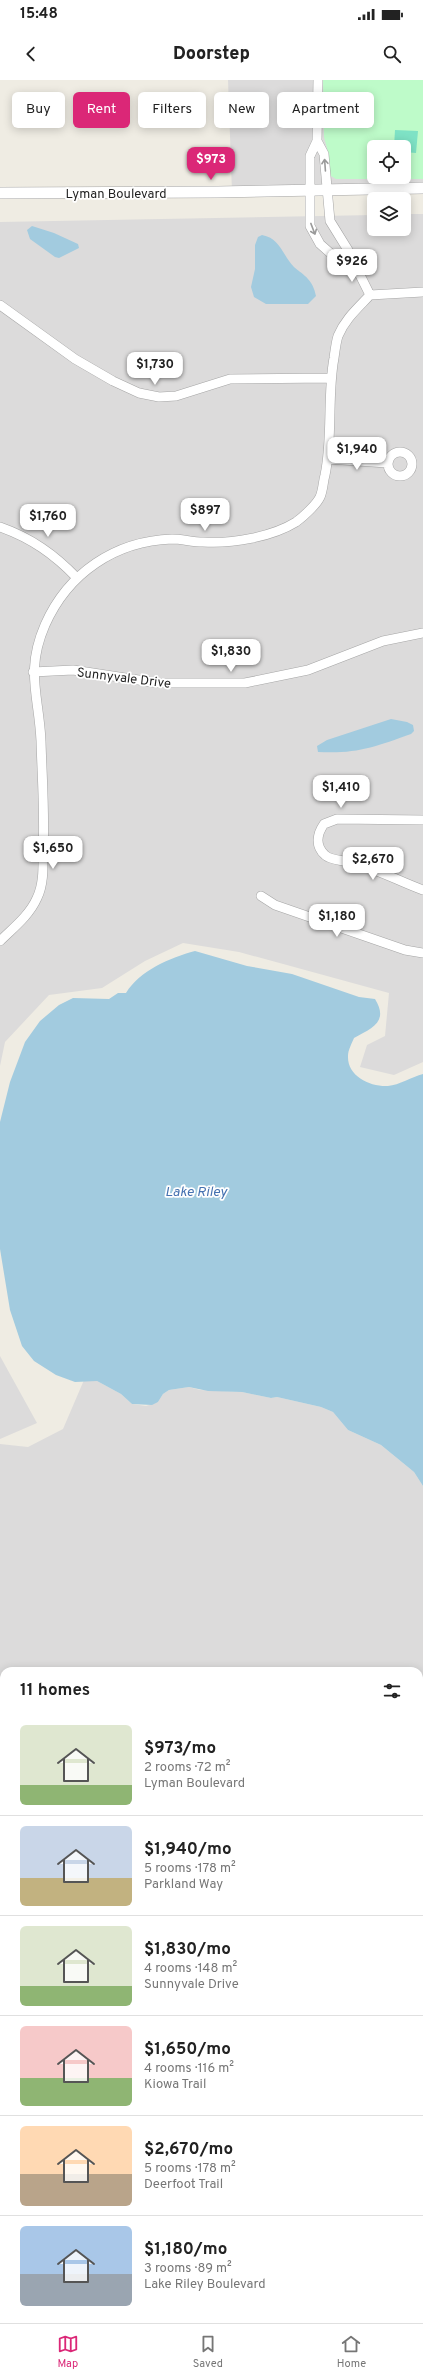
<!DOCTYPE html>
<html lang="en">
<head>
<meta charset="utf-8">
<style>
	body { margin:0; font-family:Overpass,sans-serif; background:#f2f2f2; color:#222; height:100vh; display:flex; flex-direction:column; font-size:15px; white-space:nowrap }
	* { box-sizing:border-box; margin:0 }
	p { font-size:13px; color:#767676 }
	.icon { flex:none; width:22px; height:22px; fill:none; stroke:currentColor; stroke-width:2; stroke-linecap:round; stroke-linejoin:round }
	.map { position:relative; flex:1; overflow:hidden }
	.side { position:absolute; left:0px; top:1587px; width:423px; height:656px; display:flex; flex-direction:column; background:#fff; border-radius:12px 12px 0 0; box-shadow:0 2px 10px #0003 }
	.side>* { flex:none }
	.top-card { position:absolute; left:12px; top:12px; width:399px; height:36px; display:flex; gap:8px }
	.tools { position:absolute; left:367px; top:60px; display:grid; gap:8px }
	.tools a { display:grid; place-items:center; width:44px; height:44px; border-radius:6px; background:#fff; box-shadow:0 2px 10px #0003; font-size:20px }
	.price { position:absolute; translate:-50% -34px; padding:0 9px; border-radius:8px; background:#fff; color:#222; font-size:13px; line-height:26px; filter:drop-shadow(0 1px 2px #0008) }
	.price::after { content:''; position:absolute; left:50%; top:24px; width:12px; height:9px; margin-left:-6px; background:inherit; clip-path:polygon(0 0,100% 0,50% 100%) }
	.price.on { background:#db2777; color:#fff }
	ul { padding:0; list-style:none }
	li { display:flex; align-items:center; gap:12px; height:100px; padding:0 20px }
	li+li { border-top:1px solid #e0e0e0 }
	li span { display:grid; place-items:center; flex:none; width:112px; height:80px; border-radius:6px; color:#555 }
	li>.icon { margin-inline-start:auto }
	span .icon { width:48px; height:48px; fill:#fffc; stroke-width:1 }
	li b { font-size:17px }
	h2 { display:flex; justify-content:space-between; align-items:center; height:48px; padding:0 20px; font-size:17px }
	.tag { padding:0 14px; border-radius:6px; background:#fff; box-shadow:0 2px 10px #0003; font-size:14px; line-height:36px }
	.tag.on { background:#db2777; color:#fff }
	.status { display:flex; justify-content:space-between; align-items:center; height:28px; padding:0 20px; background:#fff; direction:ltr }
	.status svg { height:11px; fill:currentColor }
	header { display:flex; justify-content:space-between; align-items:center; height:52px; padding:0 20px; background:#fff; font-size:18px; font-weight:800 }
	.menu { display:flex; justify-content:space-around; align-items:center; height:56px; border-top:1px solid #e0e0e0; background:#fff; font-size:11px; color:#767676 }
	.menu a { display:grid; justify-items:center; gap:2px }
	.menu .on { color:#db2777 }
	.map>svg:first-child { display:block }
	.residential { fill:#dcdbdb; fill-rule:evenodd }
	.park { fill:#befbc9; fill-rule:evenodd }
	.pitch { fill:#7ee2c5 }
	.water { fill:#a2cbdf }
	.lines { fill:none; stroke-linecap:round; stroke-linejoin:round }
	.minor-casing { stroke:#a5a5a5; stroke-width:10 }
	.tertiary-casing { stroke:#a5a5a5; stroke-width:12 }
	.minor { stroke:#fff; stroke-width:9 }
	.tertiary { stroke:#fff; stroke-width:11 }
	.oneway { stroke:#9a9a9a }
	.labels { text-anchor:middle; stroke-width:3.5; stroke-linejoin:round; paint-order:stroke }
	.street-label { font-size:13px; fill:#1e1e1e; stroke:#fff }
	.water-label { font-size:14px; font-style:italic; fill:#4672b1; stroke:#fff }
</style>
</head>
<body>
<div class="status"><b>15:48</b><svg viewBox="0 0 49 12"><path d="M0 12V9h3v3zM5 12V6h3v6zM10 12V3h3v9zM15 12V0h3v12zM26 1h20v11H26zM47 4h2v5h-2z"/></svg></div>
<header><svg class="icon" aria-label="back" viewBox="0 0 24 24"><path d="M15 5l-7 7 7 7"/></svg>Doorstep<svg class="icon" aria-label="search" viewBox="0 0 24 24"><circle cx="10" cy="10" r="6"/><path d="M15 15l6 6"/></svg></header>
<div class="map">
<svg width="423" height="2243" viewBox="0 0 423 2243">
	<rect width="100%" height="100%" fill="#efece3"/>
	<!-- residential -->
	<path class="residential" d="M228 0H423V110L232 112ZM374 67H404V97H374Z
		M404 134H423V982L394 995 360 987 367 965 385 956 389 913 239 872 183 863 145 881 102 908 49 915 5 962 0 986V142L374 135V149H404Z
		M0 1276 37 1343 0 1359Z
		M84 1300 97 1301 121 1314 132 1324 146 1326 158 1322 163 1314 169 1310 189 1307 200 1310 242 1312 271 1318 277 1317 321 1327 333 1332 348 1350 381 1365 414 1392 423 1406V2243H0V1364L28 1367 63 1349ZM4 1591H419V2239H4Z"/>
	<!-- park -->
	<path class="park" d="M323 0H423V99H336L331 96 328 90V72L324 57ZM374 67H404V97H374Z"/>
	<!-- pitch -->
	<path class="pitch" d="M395 50 418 51 416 73 404 72V67H394Z"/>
	<!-- water -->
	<path class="water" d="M32 146 54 153 78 164 79 168 59 178 55 177 30 159 27 150Z
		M262 155C280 158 283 176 294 187 305 196 313 200 316 216L308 224H266L254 217 251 207 255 189V165L258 157Z
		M391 639 407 642 413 645 414 651 411 654C375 667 357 674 318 672L317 666 327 660Z
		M195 871 247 886 292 894 359 917 375 919C389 942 372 948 354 958 352 963 348 970 348 976 347 996 370 1007 388 1006 399 1005 412 997 423 994V1406L414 1392 381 1365 348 1350 333 1332 321 1327 277 1317 271 1318 242 1312 208 1311 189 1307 169 1310 163 1314 158 1322 152 1325 132 1324 121 1314 97 1301 75 1302 56 1295 34 1281 22 1266 10 1230 0 1169V1042L10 1002 25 962 40 941 59 925 73 918 109 919 118 913H126C140 890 170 878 195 871Z"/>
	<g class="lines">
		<!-- minor casing -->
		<g class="minor-casing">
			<path id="minor" d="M318 0 317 61 310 76V146L320 164 337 179 356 183
				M317 61 324 74 330 141 356 183 360 195 370 215
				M0 225 75 279 113 301 139 313 159 317 176 316 230 299 330 298
				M388 384a12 12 0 1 1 24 0a12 12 0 1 1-24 0Z
				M328 379 387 383
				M0 447C31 458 54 474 77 498
				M33 592 73 590 158 603H245L308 590 383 561 423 553
				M423 740 337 739 324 744C317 754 315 766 325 775 330 780 341 780 348 782 374 787 398 801 423 810
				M261 816 275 825 405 870 423 873
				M0 861C13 848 29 836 37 818 44 804 43 786 43 771 45 735 42 697 41 661 39 616 25 591 45 545 68 493 115 461 172 459 182 459 192 462 203 462 231 464 272 457 296 442 303 437 317 424 320 417 323 411 323 402 325 395 333 357 327 316 334 278 335 271 336 262 338 256 345 239 358 228 370 215L423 212
				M0 1686 4 1682
				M419 1715 423 1718
				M419 1967 423 1960
				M363 2243 364 2239"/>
		</g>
		<!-- tertiary casing -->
		<g class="tertiary-casing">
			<path id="tertiary" d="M0 113 218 112 423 108"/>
		</g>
		<!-- minor -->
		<use href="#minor" class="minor"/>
		<!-- tertiary -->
		<use href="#tertiary" class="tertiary"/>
	</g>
	<!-- one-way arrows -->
	<defs><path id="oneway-shaft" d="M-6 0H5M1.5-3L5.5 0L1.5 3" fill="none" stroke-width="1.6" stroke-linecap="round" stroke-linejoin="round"/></defs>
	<g class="oneway">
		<use href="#oneway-shaft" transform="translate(325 85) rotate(-94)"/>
		<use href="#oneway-shaft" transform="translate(313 149) rotate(69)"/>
	</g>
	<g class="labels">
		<!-- street labels -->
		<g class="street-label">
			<text x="116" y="118">Lyman Boulevard</text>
			<text transform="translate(124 597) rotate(7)" y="5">Sunnyvale Drive</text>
		</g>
		<!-- water labels -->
		<g class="water-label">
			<text x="196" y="1116">Lake Riley</text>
		</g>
	</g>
</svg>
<div class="tools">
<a><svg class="icon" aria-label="locate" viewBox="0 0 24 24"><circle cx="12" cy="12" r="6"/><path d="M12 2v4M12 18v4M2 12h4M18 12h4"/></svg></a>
<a><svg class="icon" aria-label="layers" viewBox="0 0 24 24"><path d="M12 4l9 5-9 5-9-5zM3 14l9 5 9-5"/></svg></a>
</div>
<b class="price on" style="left:211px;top:101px">$973</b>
<b class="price" style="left:352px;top:203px">$926</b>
<b class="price" style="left:155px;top:306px">$1,730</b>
<b class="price" style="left:357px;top:391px">$1,940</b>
<b class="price" style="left:205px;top:452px">$897</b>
<b class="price" style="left:48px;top:458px">$1,760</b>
<b class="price" style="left:231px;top:593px">$1,830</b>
<b class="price" style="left:341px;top:729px">$1,410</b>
<b class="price" style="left:53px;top:790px">$1,650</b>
<b class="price" style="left:373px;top:801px">$2,670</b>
<b class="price" style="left:337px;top:858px">$1,180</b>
<div class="top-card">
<a class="tag">Buy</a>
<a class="tag on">Rent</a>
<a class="tag">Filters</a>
<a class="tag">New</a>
<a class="tag">Apartment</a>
</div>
<section class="side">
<h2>11 homes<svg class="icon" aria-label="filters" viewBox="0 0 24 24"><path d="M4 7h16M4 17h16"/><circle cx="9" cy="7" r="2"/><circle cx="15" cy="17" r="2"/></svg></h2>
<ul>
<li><span style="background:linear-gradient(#dfe7d0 75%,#8fb573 0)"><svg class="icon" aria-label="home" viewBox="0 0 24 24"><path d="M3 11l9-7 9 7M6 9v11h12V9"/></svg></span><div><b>$973/mo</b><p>2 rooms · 72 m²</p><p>Lyman Boulevard</p></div></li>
<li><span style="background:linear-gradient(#c9d6e8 65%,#c2b280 0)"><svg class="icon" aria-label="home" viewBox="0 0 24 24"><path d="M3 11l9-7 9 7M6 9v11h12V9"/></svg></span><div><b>$1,940/mo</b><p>5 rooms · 178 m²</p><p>Parkland Way</p></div></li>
<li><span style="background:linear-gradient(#dfe7d0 75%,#8fb573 0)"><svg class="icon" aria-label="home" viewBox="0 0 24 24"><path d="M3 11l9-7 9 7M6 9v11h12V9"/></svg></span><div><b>$1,830/mo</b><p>4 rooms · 148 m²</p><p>Sunnyvale Drive</p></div></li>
<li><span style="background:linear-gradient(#f6c9c9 65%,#8fb573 0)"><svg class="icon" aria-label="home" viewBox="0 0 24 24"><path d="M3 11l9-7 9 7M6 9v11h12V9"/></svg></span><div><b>$1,650/mo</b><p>4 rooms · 116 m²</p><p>Kiowa Trail</p></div></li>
<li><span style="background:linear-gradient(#ffd9b3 60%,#b9a48a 0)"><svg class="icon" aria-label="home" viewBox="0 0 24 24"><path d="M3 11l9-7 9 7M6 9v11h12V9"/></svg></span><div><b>$2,670/mo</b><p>5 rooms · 178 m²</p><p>Deerfoot Trail</p></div></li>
<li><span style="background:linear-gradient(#a9c7e8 60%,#9aa5b1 0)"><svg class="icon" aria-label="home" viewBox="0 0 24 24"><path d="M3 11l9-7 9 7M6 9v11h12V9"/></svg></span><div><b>$1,180/mo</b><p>3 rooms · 89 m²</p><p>Lake Riley Boulevard</p></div></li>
</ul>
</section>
</div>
<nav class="menu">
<a class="on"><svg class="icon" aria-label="map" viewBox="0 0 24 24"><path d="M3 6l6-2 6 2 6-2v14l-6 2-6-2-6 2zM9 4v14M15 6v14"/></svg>Map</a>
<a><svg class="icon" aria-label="saved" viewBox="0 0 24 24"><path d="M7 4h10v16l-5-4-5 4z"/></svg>Saved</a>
<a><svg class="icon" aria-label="home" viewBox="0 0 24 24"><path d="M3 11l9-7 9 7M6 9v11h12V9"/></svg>Home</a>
</nav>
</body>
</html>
